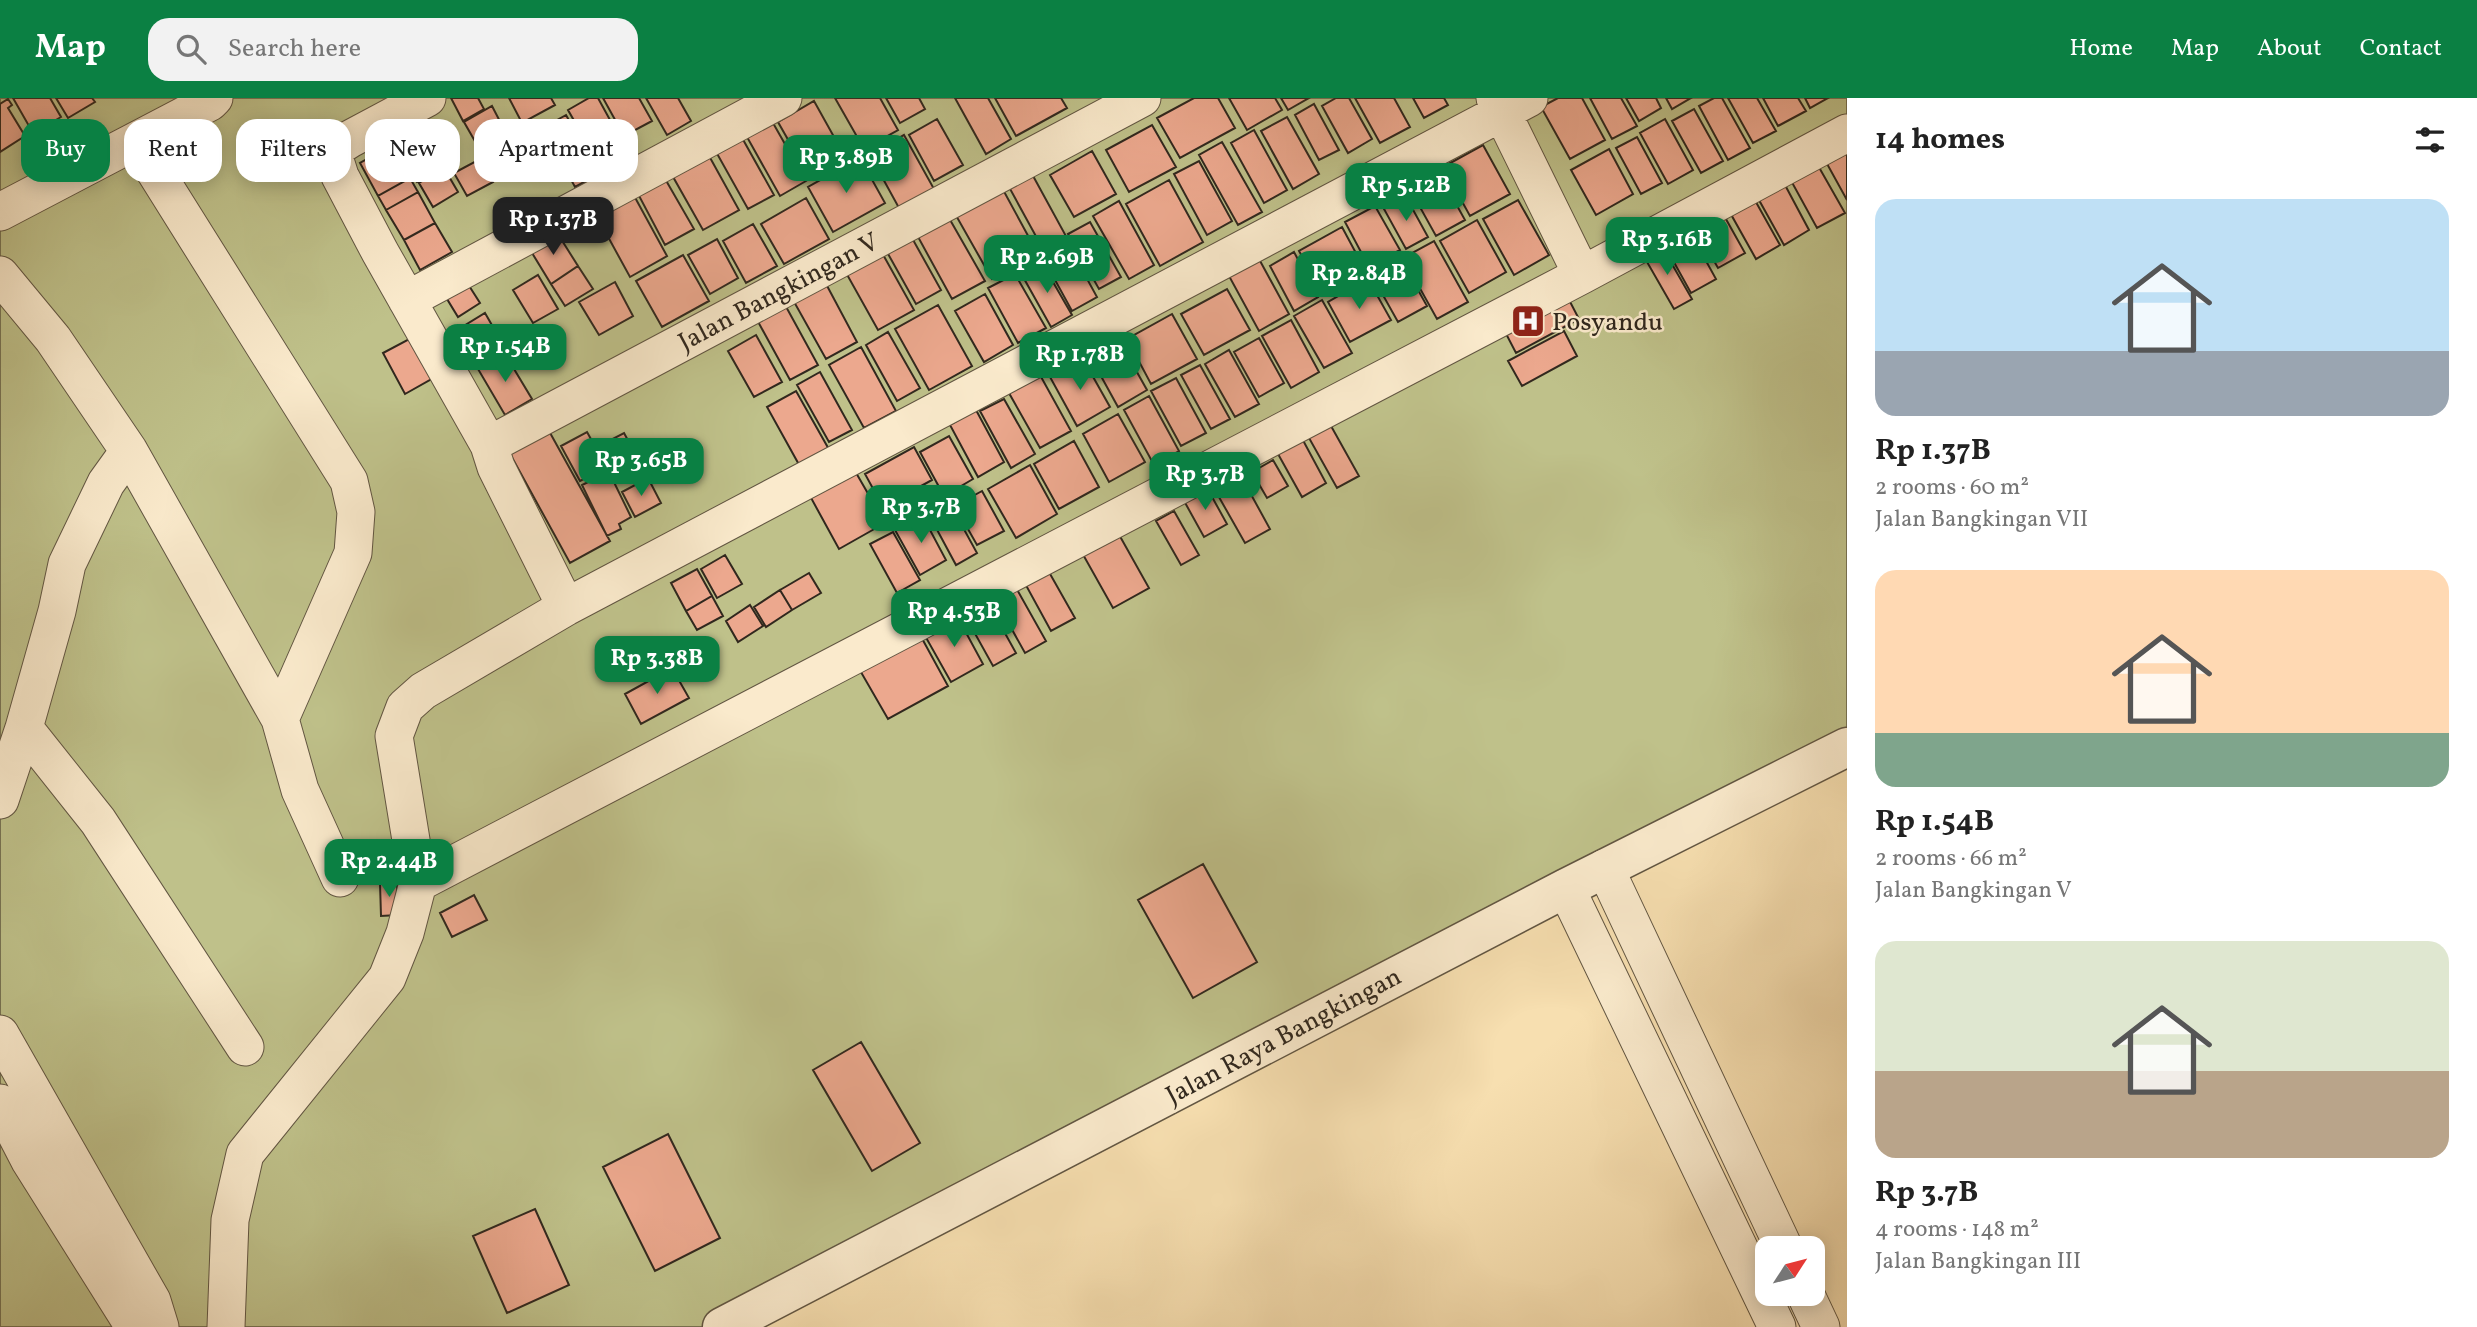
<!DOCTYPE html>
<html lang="en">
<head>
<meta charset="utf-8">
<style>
	body { margin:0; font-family:Vollkorn,serif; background:#f2f2f2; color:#222; height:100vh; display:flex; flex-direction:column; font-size:26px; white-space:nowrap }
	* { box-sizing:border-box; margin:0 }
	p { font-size:23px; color:#767676 }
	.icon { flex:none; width:38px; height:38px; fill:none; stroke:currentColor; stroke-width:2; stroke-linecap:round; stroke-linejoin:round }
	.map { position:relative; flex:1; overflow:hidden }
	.drawer { display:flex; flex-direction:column; background:#fff; width:630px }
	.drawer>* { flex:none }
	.guide { position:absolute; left:21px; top:21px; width:665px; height:63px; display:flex; gap:14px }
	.needle { width:46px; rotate:54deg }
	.buttons { position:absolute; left:1755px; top:1138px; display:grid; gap:14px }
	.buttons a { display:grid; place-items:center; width:70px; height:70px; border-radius:14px; background:#fff; box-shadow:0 4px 18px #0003; font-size:35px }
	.price { position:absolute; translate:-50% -60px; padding:0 16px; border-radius:14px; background:#0b8043; color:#fff; font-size:23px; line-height:46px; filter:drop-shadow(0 2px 4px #0008) }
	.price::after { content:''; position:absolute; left:50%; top:42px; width:21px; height:16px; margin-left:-10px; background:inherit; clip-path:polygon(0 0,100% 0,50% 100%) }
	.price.on { background:#222; color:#fff }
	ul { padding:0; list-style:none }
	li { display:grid; align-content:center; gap:14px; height:371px; padding:0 28px }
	li span { display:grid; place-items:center; height:217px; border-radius:21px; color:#555 }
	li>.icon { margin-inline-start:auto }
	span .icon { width:126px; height:126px; fill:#fffc; stroke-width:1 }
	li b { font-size:30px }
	h2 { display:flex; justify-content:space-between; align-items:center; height:84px; padding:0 28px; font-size:30px }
	.tag { padding:0 24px; border-radius:21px; background:#fff; box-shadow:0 4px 18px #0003; font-size:24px; line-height:63px }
	.tag.on { background:#0b8043; color:#fff }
	header { display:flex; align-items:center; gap:42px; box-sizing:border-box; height:98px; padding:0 35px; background:#0b8043; color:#fff }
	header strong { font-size:33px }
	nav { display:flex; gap:38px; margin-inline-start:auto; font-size:24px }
	.search { width:490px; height:63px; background:#f2f2f2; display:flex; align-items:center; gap:18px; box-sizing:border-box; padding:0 24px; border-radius:21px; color:#767676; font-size:26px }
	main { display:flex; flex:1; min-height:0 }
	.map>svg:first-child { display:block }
	.green { fill:#bfc18a; stroke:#787454; stroke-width:2 }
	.building { fill:#eca88e; stroke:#31281e; stroke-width:2 }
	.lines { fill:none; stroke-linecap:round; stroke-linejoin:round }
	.minor-casing { stroke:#625642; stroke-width:39 }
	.tertiary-casing { stroke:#625642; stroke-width:41 }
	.minor { stroke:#faeacc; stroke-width:37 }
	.tertiary { stroke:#faeacc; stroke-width:38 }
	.labels { text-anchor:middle; stroke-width:5; stroke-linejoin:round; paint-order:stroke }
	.street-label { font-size:26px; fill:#31281e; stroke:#faeacc }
	.poi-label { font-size:26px; fill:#31281e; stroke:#faeacc; text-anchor:start }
</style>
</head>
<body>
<header>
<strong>Map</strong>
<div class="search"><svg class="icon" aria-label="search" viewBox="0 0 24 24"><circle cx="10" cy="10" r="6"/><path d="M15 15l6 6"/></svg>Search here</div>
<nav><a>Home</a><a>Map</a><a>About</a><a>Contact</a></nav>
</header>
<main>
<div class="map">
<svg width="1847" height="1229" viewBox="0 0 1847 1229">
	<rect width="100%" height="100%" fill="#f7dfb0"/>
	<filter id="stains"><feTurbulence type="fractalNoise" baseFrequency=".00286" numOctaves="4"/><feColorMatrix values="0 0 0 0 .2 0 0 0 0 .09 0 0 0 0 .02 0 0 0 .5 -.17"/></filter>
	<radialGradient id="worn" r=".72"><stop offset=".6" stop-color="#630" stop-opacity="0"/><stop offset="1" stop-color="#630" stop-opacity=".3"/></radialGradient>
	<!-- green -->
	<path class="green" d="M0 0H1847V654L714 1229H0Z"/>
	<!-- building -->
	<path class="building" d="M13 0H50L61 19 33 35Z
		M56 0H92L95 4 68 20Z
		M451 0H478L484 11 463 23Z
		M509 0H551L555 7 522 25Z
		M589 0H598L627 53 600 68 568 12Z
		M603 0H639L652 23 624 38Z
		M646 0H678L691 23 667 37Z
		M835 0H880L898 32 864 51Z
		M886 0H919L925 11 900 25Z
		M955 0H988L1011 41 986 56Z
		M995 0H1061L1067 10 1016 38Z
		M1194 0H1218L1235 30 1180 60 1157 20Z
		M1229 0H1275L1282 12 1247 32Z
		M1281 0H1309L1288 12Z
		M1336 0H1349L1372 41 1348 55 1322 8Z
		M1355 0H1394L1410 29 1380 45Z
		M1413 0H1444L1448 7 1424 20Z
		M1558 0H1582L1605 42 1570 61 1541 9Z
		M1590 0H1621L1637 28 1612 41Z
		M1626 0H1656L1661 10 1639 23Z
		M1666 0H1691L1672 11Z
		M1714 0H1722L1750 50 1728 62 1699 8Z
		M1728 0H1757L1776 33 1753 45Z
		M1763 0H1798L1806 13 1778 28Z
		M1805 0H1828L1810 10Z
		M8 1 12 7 8 10 25 38 0 54V6Z
		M814 3 843 55 807 75 778 24Z
		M1314 6 1339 52 1319 62 1295 17Z
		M492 8 507 37 480 52 464 24Z
		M1694 11 1723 63 1701 75 1672 23Z
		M566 17 599 76 575 89 543 30Z
		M1287 19 1319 76 1293 91 1261 33Z
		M937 21 963 67 934 83 909 37Z
		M1665 21 1693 72 1668 86 1640 35Z
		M773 25 806 83 780 98 747 39Z
		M1152 27 1176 69 1129 94 1106 52Z
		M1254 32 1287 92 1264 105 1231 45Z
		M430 34 438 49 407 66 399 51Z
		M904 37 934 91 899 110 870 57Z
		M741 38 774 97 748 111 715 52Z
		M1637 39 1662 85 1641 96 1616 50Z
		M1222 44 1262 114 1238 127 1199 57Z
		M392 47 410 80 378 98 360 65Z
		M1483 47 1510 96 1470 118 1443 69Z
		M438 49 448 67 417 84 407 66Z
		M1609 51 1633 96 1596 117 1571 72Z
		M1847 52V102L1826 64Z
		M1092 53 1116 96 1074 119 1050 77Z
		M708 56 739 112 703 132 672 77Z
		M860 60 885 105 833 134 808 89Z
		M480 61 493 84 467 98 454 75Z
		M1199 63 1232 123 1207 137 1174 76Z
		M1816 64 1845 115 1817 130 1789 79Z
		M444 70 458 94 433 109 419 85Z
		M1032 76 1067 140 1044 153 1009 89Z
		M1440 77 1465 122 1436 138 1411 93Z
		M664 79 694 131 665 147 637 94Z
		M410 80 418 94 386 112 378 98Z
		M1169 82 1203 144 1160 168 1126 106Z
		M1785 87 1809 132 1784 147 1759 102Z
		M1001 88 1038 156 992 181 954 114Z
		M418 94 435 125 404 142 386 112Z
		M632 94 667 158 630 179 595 115Z
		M1752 97 1780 147 1756 161 1728 111Z
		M1406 99 1428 139 1406 151 1384 111Z
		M806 100 829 141 784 166 761 126Z
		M1518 102 1549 157 1514 177 1483 121Z
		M1119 103 1154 167 1129 181 1093 118Z
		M1375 108 1400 152 1369 169 1345 124Z
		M1722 114 1745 155 1718 170 1695 129Z
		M949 120 985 183 952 201 917 137Z
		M1477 122 1506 174 1469 195 1440 143Z
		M1090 124 1121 179 1099 191 1068 136Z
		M435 125 452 154 420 172 404 142Z
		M753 126 777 168 746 185 723 143Z
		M1342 129 1365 172 1323 195 1299 153Z
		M556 133 578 168 551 186 529 150Z
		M1690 134 1716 181 1691 195 1665 148Z
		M912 140 941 192 916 206 887 154Z
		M717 141 738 180 710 196 688 157Z
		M1434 143 1468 204 1437 221 1403 160Z
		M1068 146 1097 199 1072 213 1043 160Z
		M1661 147 1692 201 1674 211 1643 157Z
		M881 153 914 212 878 232 845 173Z
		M1294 154 1318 199 1294 213 1270 168Z
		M683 157 709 203 662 229 636 183Z
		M1399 158 1427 208 1398 224 1370 174Z
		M1259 161 1289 216 1259 233 1229 178Z
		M1042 165 1072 217 1051 229 1022 177Z
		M578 168 593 191 565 208 551 186Z
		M1015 176 1046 230 1018 245 988 190Z
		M538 177 558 211 533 225 513 192Z
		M1368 181 1391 222 1350 244 1328 204Z
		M466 183 480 205 458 219 444 196Z
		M615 184 633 218 599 237 579 204Z
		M825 184 857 244 826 261 793 202Z
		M1227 191 1250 232 1204 257 1181 216Z
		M985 196 1013 247 984 264 955 213Z
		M1566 196 1579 221 1516 255 1502 228Z
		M1322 202 1352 255 1324 270 1294 218Z
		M784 205 818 267 790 282 756 220Z
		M938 207 972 268 929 292 895 231Z
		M485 215 501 243 466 263 449 237Z
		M1172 216 1197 261 1151 286 1127 241Z
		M1291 222 1319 274 1291 290 1262 238Z
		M1564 233 1577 258 1522 288 1508 263Z
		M888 234 920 290 897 303 866 247Z
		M756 237 782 284 754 299 728 253Z
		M413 239 435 279 405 296 383 255Z
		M1259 240 1284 285 1259 299 1234 254Z
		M1120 244 1147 292 1118 309 1091 260Z
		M861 249 896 313 864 330 829 267Z
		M1229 252 1259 306 1235 319 1205 266Z
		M505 256 532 301 505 317 478 271Z
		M1083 261 1110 309 1077 328 1050 279Z
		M1200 267 1230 321 1211 331 1181 277Z
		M820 274 852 332 829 344 797 287Z
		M1040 277 1071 333 1040 350 1009 295Z
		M1176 280 1206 335 1181 348 1151 293Z
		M796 293 831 355 802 372 767 309Z
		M1149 298 1179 353 1154 367 1124 312Z
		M1004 301 1035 356 1011 370 980 313Z
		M976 312 1004 364 978 379 950 327Z
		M1118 316 1145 364 1109 384 1083 336Z
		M1326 319 1359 378 1337 390 1304 331Z
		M549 333 610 443 570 465 509 354Z
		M1298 333 1326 385 1302 399 1273 347Z
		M587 334 606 368 580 383 561 348Z
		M624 335 638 361 615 374 601 347Z
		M949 338 973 381 944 398 920 354Z
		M1074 343 1099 389 1059 411 1034 366Z
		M914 349 932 382 883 409 865 376Z
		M1273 362 1288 388 1267 400 1252 374Z
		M1030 367 1057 416 1016 440 988 391Z
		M1237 371 1270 431 1245 445 1211 385Z
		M855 373 885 425 839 451 810 398Z
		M609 374 631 419 619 426 621 431 607 438 582 387Z
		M648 380 661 405 635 419 622 394Z
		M1206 388 1227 426 1204 439 1183 401Z
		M982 393 1004 433 977 447 955 408Z
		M917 395 925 409 892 427 885 413Z
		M949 404 977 455 956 467 928 415Z
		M1174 413 1199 457 1181 467 1156 423Z
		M922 417 946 462 920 477 895 432Z
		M1117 433 1149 490 1113 510 1081 453Z
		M893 434 920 482 897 495 870 446Z
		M725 457 742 486 717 500 701 471Z
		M1045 467 1075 520 1051 533 1022 480Z
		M697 471 712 498 686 513 671 485Z
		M809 475 821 495 792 512 780 492Z
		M1015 488 1046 543 1025 555 994 499Z
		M780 492 792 512 766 529 754 509Z
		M712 498 723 518 697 532 686 513Z
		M986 501 1016 555 993 568 963 514Z
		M750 507 763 528 738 544 726 523Z
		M957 518 983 566 951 584 924 536Z
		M919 535 948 588 888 621 858 569Z
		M672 570 689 600 641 626 625 596Z
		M1203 766 1257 864 1193 900 1138 802Z
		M397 784 398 817 381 818 380 785Z
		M474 797 487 822 452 839 440 815Z
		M861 944 920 1045 872 1073 813 972Z
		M668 1036 720 1140 655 1173 603 1069Z
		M535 1111 569 1187 507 1215 473 1138Z"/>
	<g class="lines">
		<!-- minor casing -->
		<g class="minor-casing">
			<path id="minor" d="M427 0 350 41 339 48 334 59 340 78 380 154 489 347 496 369 566 509
				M1495 0 1582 177
				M136 43 349 383 356 414 353 455 280 621
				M0 114 210 4 214 0
				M0 177 53 241 129 353 106 385 67 466 57 513 24 630 98 723 245 949
				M407 202 783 0
				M489 347 1142 0
				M129 353 280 621 300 692 340 780
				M0 702 24 630
				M1605 770 1784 1150
				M418 785 1582 177 1847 35
				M1566 790 1777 1229
				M0 936 152 1203 160 1229
				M0 1005 30 1063 128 1219 144 1229
				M1805 1195 1821 1229
				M226 1229 230 1122 245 1056 387 880 405 835 418 785 394 638 405 609 423 593 566 509 1529 0"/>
		</g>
		<!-- tertiary casing -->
		<g class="tertiary-casing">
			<path id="tertiary" d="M722 1229 1566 790 1847 649"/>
		</g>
		<!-- minor -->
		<use href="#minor" class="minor"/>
		<!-- tertiary -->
		<use href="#tertiary" class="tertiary"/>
	</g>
	<!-- icons -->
	<defs>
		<g id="hospital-square" transform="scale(1.75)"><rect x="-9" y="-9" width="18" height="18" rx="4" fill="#8f2418" stroke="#faeacc"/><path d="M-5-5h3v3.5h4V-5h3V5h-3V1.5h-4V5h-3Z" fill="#fff"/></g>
	</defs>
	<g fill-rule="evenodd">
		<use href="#hospital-square" x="1528" y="223"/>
	</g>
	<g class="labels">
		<!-- street labels -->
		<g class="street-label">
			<text transform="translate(778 193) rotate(-28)" y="9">Jalan Bangkingan V</text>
			<text transform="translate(1283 937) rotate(-28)" y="9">Jalan Raya Bangkingan</text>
		</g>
		<!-- poi labels -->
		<g class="poi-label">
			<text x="1552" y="232">Posyandu</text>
		</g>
	</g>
	<rect width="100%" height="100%" filter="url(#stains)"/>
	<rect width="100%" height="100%" fill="url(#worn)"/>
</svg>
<div class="buttons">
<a><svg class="needle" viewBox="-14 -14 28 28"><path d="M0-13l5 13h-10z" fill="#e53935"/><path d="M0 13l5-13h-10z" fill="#767676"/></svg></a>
</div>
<b class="price" style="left:846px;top:97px">Rp 3.89B</b>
<b class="price" style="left:1406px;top:125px">Rp 5.12B</b>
<b class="price on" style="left:553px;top:159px">Rp 1.37B</b>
<b class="price" style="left:1667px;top:179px">Rp 3.16B</b>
<b class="price" style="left:1047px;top:197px">Rp 2.69B</b>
<b class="price" style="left:1359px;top:213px">Rp 2.84B</b>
<b class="price" style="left:505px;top:286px">Rp 1.54B</b>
<b class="price" style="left:1080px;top:294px">Rp 1.78B</b>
<b class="price" style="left:641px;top:400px">Rp 3.65B</b>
<b class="price" style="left:1205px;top:414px">Rp 3.7B</b>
<b class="price" style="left:921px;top:447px">Rp 3.7B</b>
<b class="price" style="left:954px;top:551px">Rp 4.53B</b>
<b class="price" style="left:657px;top:598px">Rp 3.38B</b>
<b class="price" style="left:389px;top:801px">Rp 2.44B</b>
<div class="guide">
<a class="tag on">Buy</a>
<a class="tag">Rent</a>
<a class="tag">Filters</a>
<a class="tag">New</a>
<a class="tag">Apartment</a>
</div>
</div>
<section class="drawer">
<h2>14 homes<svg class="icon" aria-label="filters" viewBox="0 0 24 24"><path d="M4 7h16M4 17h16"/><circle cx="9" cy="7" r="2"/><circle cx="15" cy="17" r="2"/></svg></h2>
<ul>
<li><span style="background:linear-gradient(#bfe0f5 70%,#9aa5b1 0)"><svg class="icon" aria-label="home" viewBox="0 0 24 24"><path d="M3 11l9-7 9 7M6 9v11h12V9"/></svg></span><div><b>Rp 1.37B</b><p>2 rooms · 60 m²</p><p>Jalan Bangkingan VII</p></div></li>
<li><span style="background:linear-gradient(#ffd9b3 75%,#7fa58c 0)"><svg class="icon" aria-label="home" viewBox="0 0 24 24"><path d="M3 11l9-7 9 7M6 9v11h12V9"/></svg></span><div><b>Rp 1.54B</b><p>2 rooms · 66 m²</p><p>Jalan Bangkingan V</p></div></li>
<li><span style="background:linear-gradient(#dfe7d0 60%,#b9a48a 0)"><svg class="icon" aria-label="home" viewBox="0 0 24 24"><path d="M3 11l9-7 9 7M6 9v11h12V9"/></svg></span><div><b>Rp 3.7B</b><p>4 rooms · 148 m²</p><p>Jalan Bangkingan III</p></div></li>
</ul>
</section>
</main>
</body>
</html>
